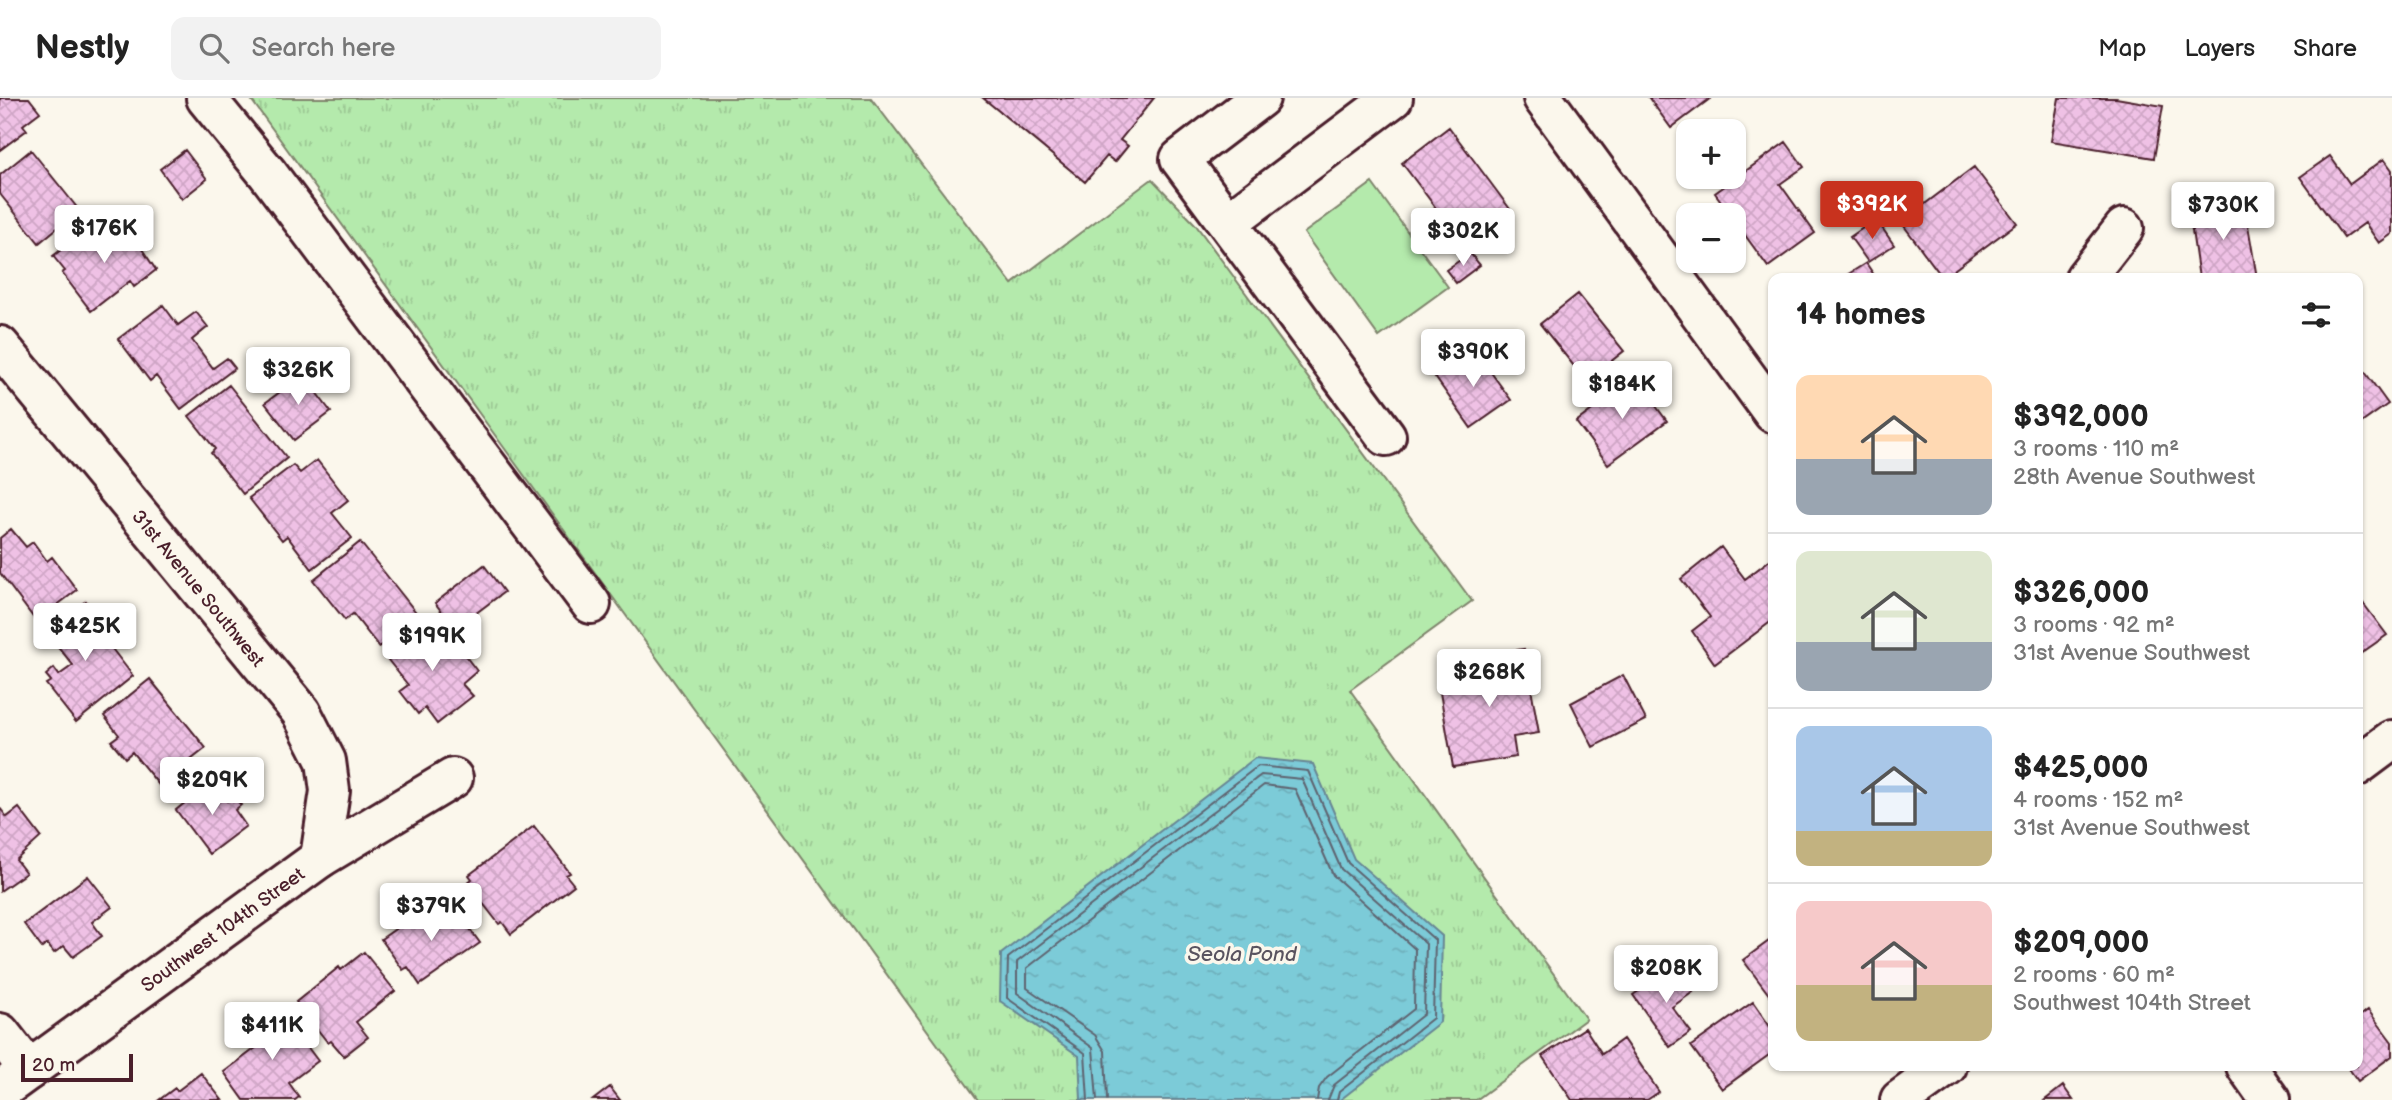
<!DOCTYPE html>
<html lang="en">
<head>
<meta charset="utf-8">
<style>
	body { margin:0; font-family:"Balsamiq Sans",sans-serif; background:#f2f2f2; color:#222; height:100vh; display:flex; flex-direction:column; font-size:26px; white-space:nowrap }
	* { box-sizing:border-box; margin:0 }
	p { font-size:23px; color:#767676 }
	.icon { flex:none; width:38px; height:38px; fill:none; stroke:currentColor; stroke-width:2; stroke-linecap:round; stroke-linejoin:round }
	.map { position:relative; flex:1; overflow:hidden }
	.side { position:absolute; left:1768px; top:175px; width:595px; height:798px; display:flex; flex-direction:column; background:#fff; border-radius:14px; box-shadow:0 2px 5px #0004 }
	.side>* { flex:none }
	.controls { position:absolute; left:1676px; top:21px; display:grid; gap:14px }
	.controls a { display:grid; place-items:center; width:70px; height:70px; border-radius:14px; background:#fff; box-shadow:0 2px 5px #0004; font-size:35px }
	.scale { position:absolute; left:21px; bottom:18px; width:112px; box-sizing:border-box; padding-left:7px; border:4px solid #4a1f2b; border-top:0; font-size:19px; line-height:24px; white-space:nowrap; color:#4a1f2b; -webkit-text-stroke:5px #fbf7ec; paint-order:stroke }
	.price { position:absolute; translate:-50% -60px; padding:0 16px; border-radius:7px; background:#fff; color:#222; font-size:23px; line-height:46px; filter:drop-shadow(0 2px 4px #0008) }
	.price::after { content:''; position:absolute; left:50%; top:42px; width:21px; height:16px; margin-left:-10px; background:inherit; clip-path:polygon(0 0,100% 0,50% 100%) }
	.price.current { background:#c8321e; color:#fff }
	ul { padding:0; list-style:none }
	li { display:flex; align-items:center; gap:21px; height:175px; padding:0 28px }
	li+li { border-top:2px solid #e0e0e0 }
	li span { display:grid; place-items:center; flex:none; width:196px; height:140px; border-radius:14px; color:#555 }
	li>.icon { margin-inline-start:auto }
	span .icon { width:84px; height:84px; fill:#fffc; stroke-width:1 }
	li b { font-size:30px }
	h2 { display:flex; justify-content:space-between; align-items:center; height:84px; padding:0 28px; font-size:30px }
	header { display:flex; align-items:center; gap:42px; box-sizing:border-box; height:98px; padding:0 35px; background:#fff; border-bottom:2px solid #e0e0e0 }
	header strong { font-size:33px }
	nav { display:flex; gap:38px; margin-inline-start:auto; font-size:24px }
	.search { width:490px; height:63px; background:#f2f2f2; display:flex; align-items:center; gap:18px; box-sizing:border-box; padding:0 24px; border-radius:14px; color:#767676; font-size:26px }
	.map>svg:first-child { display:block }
	.grass { fill:url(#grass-tufts); stroke:#7f846c; stroke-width:2 }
	.pitch { fill:#b4eaac; stroke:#7f846c; stroke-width:2 }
	.water { fill:url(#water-ripples); stroke:#688693; stroke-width:2 }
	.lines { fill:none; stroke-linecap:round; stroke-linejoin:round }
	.shore { stroke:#5e6470; stroke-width:2 }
	.building { fill:url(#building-cross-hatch); stroke:#4a1f2b; stroke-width:2 }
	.minor-casing { stroke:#4a1f2b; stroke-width:44 }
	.minor { stroke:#fbf7ec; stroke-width:38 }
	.labels { text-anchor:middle; stroke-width:7; stroke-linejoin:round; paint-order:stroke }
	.street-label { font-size:19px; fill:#4a1f2b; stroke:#fbf7ec }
	.water-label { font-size:21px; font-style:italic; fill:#59535f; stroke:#fbf7ec }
</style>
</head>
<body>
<header>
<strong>Nestly</strong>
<div class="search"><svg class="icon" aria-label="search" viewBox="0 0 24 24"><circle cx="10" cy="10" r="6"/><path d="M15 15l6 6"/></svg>Search here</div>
<nav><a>Map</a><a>Layers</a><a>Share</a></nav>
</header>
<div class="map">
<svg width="2392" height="1002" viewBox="0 0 2392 1002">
	<defs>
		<pattern id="grass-tufts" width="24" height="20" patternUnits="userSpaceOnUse" patternTransform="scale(1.75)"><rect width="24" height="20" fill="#b4eaac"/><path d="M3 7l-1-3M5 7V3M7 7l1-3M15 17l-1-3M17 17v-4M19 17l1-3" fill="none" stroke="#9cc894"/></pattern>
		<pattern id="water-ripples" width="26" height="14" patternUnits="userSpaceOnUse" patternTransform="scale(1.75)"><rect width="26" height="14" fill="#7ccbd8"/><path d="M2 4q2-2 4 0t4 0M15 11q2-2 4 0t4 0" fill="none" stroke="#6daeba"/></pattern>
		<pattern id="building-cross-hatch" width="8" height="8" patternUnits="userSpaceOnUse" patternTransform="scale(1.75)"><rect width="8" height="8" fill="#efc1e5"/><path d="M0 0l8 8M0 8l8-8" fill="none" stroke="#cea5c5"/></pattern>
	</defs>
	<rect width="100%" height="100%" fill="#fbf7ec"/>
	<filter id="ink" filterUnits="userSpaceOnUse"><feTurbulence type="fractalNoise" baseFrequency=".0143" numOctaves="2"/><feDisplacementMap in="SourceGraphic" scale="14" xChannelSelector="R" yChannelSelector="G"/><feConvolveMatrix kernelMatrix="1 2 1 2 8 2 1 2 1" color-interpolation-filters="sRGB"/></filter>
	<g filter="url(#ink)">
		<!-- grass -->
		<path class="grass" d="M250 0H871L1012 186 1152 81 1195 126 1472 503 1350 592 1586 921 1476 1002H978Z"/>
		<!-- pitch -->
		<path class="pitch" d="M1372 85 1448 189 1379 239 1304 135Z"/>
		<!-- water -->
		<path class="water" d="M1255 660 1313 666 1354 761 1442 838 1440 924 1340 1002H1081L1079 958 1000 903 1001 856Z"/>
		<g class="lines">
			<!-- shore -->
			<path class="shore" d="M1088 1002 1085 955 1007 900 1008 860 1258 668 1308 673 1348 765 1435 842 1433 920 1339 994 1337 1002
				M1097 1002 1093 950 1017 895V864L1261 677 1302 681 1341 771 1426 846 1424 916 1334 987 1328 1002
				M1107 1002 1105 953 1095 937 1027 890V870L1264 687 1295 691 1333 777 1415 851 1414 911 1327 979 1319 990 1317 1002"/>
		</g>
		<!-- building -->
		<path class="building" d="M0 0H29L40 14 23 27 27 32 0 52Z
			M983 0H1154L1120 42 1128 48 1115 64 1107 58 1085 84Z
			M1649 0H1711L1671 30Z
			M2059 0H2116L2163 8 2154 60 2051 43Z
			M1449 29 1510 111 1464 147 1402 65Z
			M1786 44 1804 69 1780 86 1815 135 1768 169 1734 122V117H1731L1715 95Z
			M31 52 79 112 39 145 0 96V77Z
			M185 52 207 81 182 101 160 71Z
			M2330 58 2350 86 2384 61 2392 72V136L2379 145 2365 125 2344 140 2300 79Z
			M1974 69 2017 125 1943 180 1901 124Z
			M2244 104 2257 180H2199L2189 112Z
			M1876 121 1894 147 1868 164 1850 139Z
			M124 124 156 172 134 189 130 183 91 213 62 175 65 173 53 158 86 133 96 146Z
			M1470 155 1480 167 1456 185 1446 172Z
			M1866 165 1876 180H1842Z
			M1578 196 1624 253 1586 283 1540 226Z
			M163 207 178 227 196 214 208 229 192 242 213 270 227 260 235 270 181 311 156 278 150 283 118 241Z
			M1474 251 1511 302 1471 330 1435 279Z
			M2357 263 2388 306 2357 328Z
			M303 277 331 314 294 342 265 305Z
			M1635 280 1667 323 1608 366 1576 324Z
			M229 287 287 360 243 396 211 355 215 351 189 318Z
			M317 362 348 402 332 415 352 440 312 471 287 438 282 442 249 400 293 367 300 375Z
			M11 431 26 449 33 444 47 463 52 459 77 492 36 523 0 475V440Z
			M360 444 419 518 379 549 353 516 345 522 313 482Z
			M1721 449 1745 481 1771 461 1773 464V522L1715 566 1692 533 1710 519 1681 481Z
			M484 467 504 494 455 531 435 505Z
			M2357 497 2387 537 2357 558Z
			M86 503 110 533 103 539 133 578 76 624 46 586 51 583 46 577 54 570 59 577 73 567 46 534Z
			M423 526 435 541 446 533 477 573 462 586 473 598 437 626 425 610 418 616 400 593 408 587 384 557Z
			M1524 551 1539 635 1513 639 1516 659 1453 669 1438 583 1477 576 1474 559Z
			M1623 577 1646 622 1593 649 1571 605Z
			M150 581 206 650 159 687 132 654 125 660 111 643 119 637 104 618Z
			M212 683 227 703 233 698 241 707 235 712 246 728 209 756 176 712Z
			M0 710 7 719 19 710 41 739 16 762 26 775 0 793Z
			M534 728 570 775 566 777 574 787 511 836 502 824 499 826 467 785 472 781 469 777Z
			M88 778 112 809 92 824 102 838 73 859 64 848 54 855 47 846 42 850 24 826Z
			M452 806 480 845 420 887 408 869 403 872 381 841 414 818 421 828Z
			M1773 840V902L1743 862Z
			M364 854 395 893 356 924 368 939 344 958 331 943 328 945 296 904 339 869 341 872Z
			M1674 868 1693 894 1672 909 1691 934 1670 949 1633 897Z
			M1753 904 1773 933V954L1722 991 1691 948Z
			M280 912 318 963 289 985 299 999 295 1002H244L224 974 257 949 248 936Z
			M2368 912 2392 944V958L2358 983 2347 968H2357V920Z
			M1585 930 1602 956 1623 941 1659 994 1647 1002H1572L1542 958Z
			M201 975 222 1002H159L175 990 177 993Z
			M2063 988 2073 1002H2045Z
			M610 989 620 1002H593Z"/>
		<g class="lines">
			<!-- minor casing -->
			<g class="minor-casing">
				<g id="minor">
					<path d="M206 0 268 76 591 506"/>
					<path d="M1260 0 1180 61 1386 338"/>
					<path d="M1543 0 1773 315"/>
					<path d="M1228 124 1393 0"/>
					<path d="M2085 180 2124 130"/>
					<path id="s1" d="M0 248 301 614 326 663 330 693 320 760"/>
					<path d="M2357 668 2392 642"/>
					<path d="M0 935 29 972"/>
					<path d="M2246 968 2270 1002"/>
					<path id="s2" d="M0 993 320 760 453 680"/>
					<path d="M1900 1002 1947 968"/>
				</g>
			</g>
			<!-- minor -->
			<use href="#minor" class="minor"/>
		</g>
	</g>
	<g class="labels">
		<!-- street labels -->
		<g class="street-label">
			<text dy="7" stroke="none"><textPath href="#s1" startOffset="313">31st Avenue Southwest</textPath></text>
			<text dy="7" stroke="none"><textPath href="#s2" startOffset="275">Southwest 104th Street</textPath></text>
		</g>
		<!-- water labels -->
		<g class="water-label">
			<text x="1242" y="863">Seola Pond</text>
		</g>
	</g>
</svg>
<div class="controls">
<a>+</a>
<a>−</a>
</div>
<div class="scale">20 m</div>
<b class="price current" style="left:1872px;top:143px">$392K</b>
<b class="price" style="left:2223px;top:144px">$730K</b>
<b class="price" style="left:104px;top:167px">$176K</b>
<b class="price" style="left:1463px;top:170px">$302K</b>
<b class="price" style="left:1473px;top:291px">$390K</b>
<b class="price" style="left:298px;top:309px">$326K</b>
<b class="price" style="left:1622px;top:323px">$184K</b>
<b class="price" style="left:85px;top:565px">$425K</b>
<b class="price" style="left:432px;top:575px">$199K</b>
<b class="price" style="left:1489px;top:611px">$268K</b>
<b class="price" style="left:212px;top:719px">$209K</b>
<b class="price" style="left:431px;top:845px">$379K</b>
<b class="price" style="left:1666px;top:907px">$208K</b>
<b class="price" style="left:272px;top:964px">$411K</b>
<section class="side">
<h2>14 homes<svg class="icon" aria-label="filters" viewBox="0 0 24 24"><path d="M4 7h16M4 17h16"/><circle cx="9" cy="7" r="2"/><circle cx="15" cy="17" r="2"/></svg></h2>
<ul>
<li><span style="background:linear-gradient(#ffd9b3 60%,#9aa5b1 0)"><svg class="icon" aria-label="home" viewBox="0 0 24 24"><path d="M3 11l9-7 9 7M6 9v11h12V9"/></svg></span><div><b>$392,000</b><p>3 rooms · 110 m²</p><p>28th Avenue Southwest</p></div></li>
<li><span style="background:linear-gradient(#dfe7d0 65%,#9aa5b1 0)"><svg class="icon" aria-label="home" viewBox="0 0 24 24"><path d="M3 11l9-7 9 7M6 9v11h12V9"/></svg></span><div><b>$326,000</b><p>3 rooms · 92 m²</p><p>31st Avenue Southwest</p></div></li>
<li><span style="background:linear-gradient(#a9c7e8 75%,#c2b280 0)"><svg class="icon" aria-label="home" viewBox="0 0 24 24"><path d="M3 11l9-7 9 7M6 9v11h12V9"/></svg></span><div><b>$425,000</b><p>4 rooms · 152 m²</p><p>31st Avenue Southwest</p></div></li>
<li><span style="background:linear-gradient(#f6c9c9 60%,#c2b280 0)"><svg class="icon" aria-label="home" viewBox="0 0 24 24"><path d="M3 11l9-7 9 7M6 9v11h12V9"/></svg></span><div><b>$209,000</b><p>2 rooms · 60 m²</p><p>Southwest 104th Street</p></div></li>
</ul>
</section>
</div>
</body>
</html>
